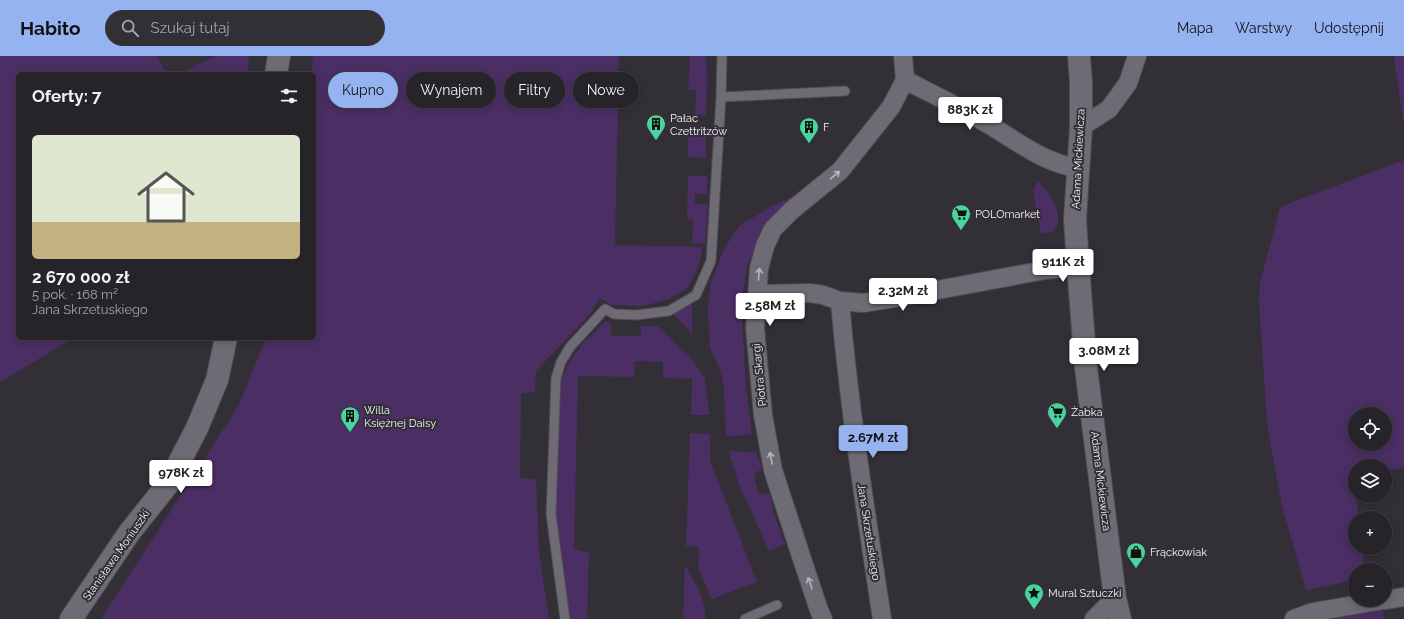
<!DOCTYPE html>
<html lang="pl">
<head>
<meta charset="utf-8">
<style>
	body { margin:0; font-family:Raleway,sans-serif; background:#322f35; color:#f1f3f6; height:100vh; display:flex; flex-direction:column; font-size:15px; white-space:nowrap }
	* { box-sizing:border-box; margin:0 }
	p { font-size:13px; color:#a4a4a8 }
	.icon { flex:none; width:22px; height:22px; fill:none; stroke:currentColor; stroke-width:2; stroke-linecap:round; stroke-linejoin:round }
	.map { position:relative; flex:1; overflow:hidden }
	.sheet { position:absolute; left:16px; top:16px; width:300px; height:268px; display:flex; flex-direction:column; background:#262329; border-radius:6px; box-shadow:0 2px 10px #0003,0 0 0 1px #424046 }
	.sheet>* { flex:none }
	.guide { position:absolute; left:328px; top:16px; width:380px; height:36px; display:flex; gap:8px }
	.buttons { position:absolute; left:1348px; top:351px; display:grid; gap:8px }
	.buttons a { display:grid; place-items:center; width:44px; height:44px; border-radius:50%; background:#262329; box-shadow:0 2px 10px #0003,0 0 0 1px #424046; font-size:20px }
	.price { position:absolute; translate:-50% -34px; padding:0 9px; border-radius:4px; background:#fff; color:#222; font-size:13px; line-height:26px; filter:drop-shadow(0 1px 2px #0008) }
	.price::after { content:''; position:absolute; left:50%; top:24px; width:12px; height:9px; margin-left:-6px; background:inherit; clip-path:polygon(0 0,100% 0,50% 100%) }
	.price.current { background:#95b2f1; color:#111 }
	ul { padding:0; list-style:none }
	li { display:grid; align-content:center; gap:8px; height:212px; padding:0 16px }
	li+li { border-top:1px solid #424046 }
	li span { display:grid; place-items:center; height:124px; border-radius:6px; color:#555 }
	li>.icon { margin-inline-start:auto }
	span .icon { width:72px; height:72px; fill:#fffc; stroke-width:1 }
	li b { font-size:17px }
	h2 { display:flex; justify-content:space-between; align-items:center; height:48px; padding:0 16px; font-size:17px }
	.chip { padding:0 14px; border-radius:18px; background:#262329; box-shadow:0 2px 10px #0003,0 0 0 1px #424046; font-size:14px; line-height:36px }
	.chip.current { background:#95b2f1; color:#111 }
	header { display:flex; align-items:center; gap:24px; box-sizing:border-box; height:56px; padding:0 20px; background:#95b2f1; color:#111 }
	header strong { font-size:19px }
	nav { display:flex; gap:22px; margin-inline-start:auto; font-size:14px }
	.search { width:280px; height:36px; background:#322f35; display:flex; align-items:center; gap:10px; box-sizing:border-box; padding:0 14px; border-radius:22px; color:#a4a4a8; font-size:15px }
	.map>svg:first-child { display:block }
	.green { fill:#4b2e64; fill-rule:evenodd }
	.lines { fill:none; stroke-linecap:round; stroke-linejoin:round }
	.service-casing { stroke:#504c53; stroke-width:11 }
	.minor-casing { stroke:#504c53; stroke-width:20 }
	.tertiary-casing { stroke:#504c53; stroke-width:24 }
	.service { stroke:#6f6b74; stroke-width:9 }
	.minor { stroke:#6f6b74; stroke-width:18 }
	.tertiary { stroke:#6f6b74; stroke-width:22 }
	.oneway { stroke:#b9b6bd }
	.labels { text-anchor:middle; stroke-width:4; stroke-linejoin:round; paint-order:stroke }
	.poi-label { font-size:11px; fill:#f6f3f9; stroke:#332f37; text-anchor:start }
	.street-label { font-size:11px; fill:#f6f3f9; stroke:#332f37 }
</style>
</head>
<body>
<header>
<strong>Habito</strong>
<div class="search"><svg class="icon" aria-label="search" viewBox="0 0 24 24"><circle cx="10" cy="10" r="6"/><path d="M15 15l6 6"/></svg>Szukaj tutaj</div>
<nav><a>Mapa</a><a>Warstwy</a><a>Udostępnij</a></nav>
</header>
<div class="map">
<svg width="1404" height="563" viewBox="0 0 1404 563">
	<rect width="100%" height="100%" fill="#332f37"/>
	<!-- green -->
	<path class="green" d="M0 0H157L167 18H18V282H74L0 326Z
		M216 0H249L247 18H178Z
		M313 0H619L615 189 703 191 698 211 688 232 669 243 643 250 612 249 600 242 590 258 536 315 535 336 521 337 520 422 536 423 539 497 549 563H101L239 349 266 282H314V18H311Z
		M690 0H706L707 21 706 58 705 59H695L696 34H688Z
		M1394 0H1404V70L1394 3Z
		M688 72H705L706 74V102L688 101Z
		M1404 104V412L1385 414V410H1355V418L1354 419 1355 440H1356L1359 462H1355V492H1362L1364 514H1355V524L1306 534 1282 451 1267 368 1259 244 1260 227 1280 151ZM1355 358H1385V388H1355Z
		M688 120H707V138H695V148H708L705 187 692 188 693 164 687 163Z
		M1038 125C1048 136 1060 151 1058 167 1057 169 1055 173 1053 175L1041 178 1033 135Z
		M799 137 768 168 748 208 741 247 746 330 752 378 726 381 724 334 721 317 710 292 708 255 710 230 724 193 739 170 767 153Z
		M692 248V277L673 258Z
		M606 265 611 268V280H641V270H657L690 301 705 322 709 359H691L692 323 663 322V306L635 305 634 321 578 320 574 493 589 497 587 563H571L566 536 556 459 561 324 569 306 583 287Z
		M690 377 710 378V405L757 526 712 543 698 513 699 491 686 490Z
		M728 395 756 396 762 412 754 419 759 438 770 437 774 457 785 488 769 495 739 428Z
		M685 509C693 525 708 545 705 563H683Z
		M1384 551 1383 563H1325Z"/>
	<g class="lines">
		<!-- service casing -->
		<g class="service-casing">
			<path id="service" d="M722 0 721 41 845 35
				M565 563 551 458 556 322 561 306 570 291 605 253 614 258 636 259 669 255 696 239 711 205 721 41
				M745 563 777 549"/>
		</g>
		<!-- minor casing -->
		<g class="minor-casing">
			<path id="minor" d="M903 0 905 24C932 38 960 51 986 67 1016 84 1044 108 1079 112
				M1081 71 1109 53 1128 27 1137 0
				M758 238 810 237 823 239 840 245 863 247 900 241 1045 214 1078 210
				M840 245C849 352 866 457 882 563
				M1385 544 1404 541
				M823 563 819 554 801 500 773 414 763 359 755 272 759 212 765 190 773 173 792 154 840 115 891 51 905 24
				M1094 563 1115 542
				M1294 563 1313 556 1384 544"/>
		</g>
		<!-- tertiary casing -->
		<g class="tertiary-casing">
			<path id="tertiary" d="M1079 0 1081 27V71L1075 163 1078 210 1086 312 1115 542 1120 563
				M276 18 279 0
				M71 563 129 477 168 428 197 372 217 324 226 282"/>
		</g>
		<!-- service -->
		<use href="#service" class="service"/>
		<!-- minor -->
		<use href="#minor" class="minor"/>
		<!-- tertiary -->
		<use href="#tertiary" class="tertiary"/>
	</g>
	<!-- one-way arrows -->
	<defs><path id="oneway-shaft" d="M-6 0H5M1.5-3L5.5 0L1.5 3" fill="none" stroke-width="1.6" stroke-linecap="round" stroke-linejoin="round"/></defs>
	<g class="oneway">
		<use href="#oneway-shaft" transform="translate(835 119) rotate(-40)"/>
		<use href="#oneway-shaft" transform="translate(759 218) rotate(-85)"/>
		<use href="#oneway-shaft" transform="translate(771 402) rotate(-100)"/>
		<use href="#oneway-shaft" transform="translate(810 527) rotate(-109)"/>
	</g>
	<!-- icons -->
	<defs>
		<g id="building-pin" transform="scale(1)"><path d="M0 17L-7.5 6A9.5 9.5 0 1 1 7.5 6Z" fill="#47d49e" stroke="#332f37"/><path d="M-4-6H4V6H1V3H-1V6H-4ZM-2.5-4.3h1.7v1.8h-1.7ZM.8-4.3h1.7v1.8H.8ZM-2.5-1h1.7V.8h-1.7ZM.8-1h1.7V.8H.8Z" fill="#111"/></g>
		<g id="supermarket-pin" transform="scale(1)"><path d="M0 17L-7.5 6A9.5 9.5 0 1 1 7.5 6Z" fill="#47d49e" stroke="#332f37"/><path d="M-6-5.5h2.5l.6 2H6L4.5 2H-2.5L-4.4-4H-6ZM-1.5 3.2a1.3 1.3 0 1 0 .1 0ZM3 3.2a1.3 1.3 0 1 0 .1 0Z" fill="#111"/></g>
		<g id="shop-pin" transform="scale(1)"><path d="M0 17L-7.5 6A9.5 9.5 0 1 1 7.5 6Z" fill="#47d49e" stroke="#332f37"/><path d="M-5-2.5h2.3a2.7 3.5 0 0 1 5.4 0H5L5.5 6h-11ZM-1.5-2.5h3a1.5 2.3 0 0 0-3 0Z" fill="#111"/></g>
		<g id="sight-pin" transform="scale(1)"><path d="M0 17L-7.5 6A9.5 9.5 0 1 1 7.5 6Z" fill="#47d49e" stroke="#332f37"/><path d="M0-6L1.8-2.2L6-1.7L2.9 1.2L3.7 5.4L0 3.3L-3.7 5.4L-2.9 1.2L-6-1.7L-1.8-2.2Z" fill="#111"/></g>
	</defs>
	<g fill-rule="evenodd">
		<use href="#building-pin" x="656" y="68"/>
		<use href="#building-pin" x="809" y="71"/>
		<use href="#supermarket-pin" x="961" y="158"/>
		<use href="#supermarket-pin" x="1057" y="356"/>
		<use href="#building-pin" x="350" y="360"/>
		<use href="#shop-pin" x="1136" y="496"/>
		<use href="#sight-pin" x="1034" y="537"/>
	</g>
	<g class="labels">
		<!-- poi labels -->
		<g class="poi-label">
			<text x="670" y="66">Pałac<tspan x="670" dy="13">Czettritzów</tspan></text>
			<text x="823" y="75">F</text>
			<text x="975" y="162">POLOmarket</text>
			<text x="364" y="358">Willa<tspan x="364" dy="13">Księżnej Daisy</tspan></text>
			<text x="1071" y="360">Żabka</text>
			<text x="1150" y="500">Frąckowiak</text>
			<text x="1048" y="541">Mural Sztuczki</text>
		</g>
		<!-- street labels -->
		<g class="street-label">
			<text transform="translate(1078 103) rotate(-87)" y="4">Adama Mickiewicza</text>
			<text transform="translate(759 319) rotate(-96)" y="4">Piotra Skargi</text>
			<text transform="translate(1101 425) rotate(83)" y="4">Adama Mickiewicza</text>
			<text transform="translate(869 476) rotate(81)" y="4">Jana Skrzetuskiego</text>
			<text transform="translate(116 499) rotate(-55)" y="4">Stanisława Moniuszki</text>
		</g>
	</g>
</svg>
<div class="buttons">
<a><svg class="icon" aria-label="locate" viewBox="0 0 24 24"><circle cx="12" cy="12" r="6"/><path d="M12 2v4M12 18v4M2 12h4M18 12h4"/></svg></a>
<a><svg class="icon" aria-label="layers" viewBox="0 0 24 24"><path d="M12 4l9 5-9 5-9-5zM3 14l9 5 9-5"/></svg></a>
<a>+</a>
<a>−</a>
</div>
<b class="price" style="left:970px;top:75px">883K zł</b>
<b class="price" style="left:1063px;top:227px">911K zł</b>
<b class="price" style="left:903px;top:256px">2.32M zł</b>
<b class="price" style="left:770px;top:271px">2.58M zł</b>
<b class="price" style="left:1104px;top:316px">3.08M zł</b>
<b class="price current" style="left:873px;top:403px">2.67M zł</b>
<b class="price" style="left:181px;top:438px">978K zł</b>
<div class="guide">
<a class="chip current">Kupno</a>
<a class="chip">Wynajem</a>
<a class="chip">Filtry</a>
<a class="chip">Nowe</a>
</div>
<section class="sheet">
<h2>Oferty: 7<svg class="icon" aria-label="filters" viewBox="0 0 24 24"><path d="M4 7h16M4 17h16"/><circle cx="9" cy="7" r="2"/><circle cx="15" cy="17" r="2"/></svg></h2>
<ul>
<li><span style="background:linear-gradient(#dfe7d0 70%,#c2b280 0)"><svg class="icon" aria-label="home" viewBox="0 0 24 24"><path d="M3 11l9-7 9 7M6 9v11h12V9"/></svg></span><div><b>2 670 000 zł</b><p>5 pok. · 168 m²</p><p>Jana Skrzetuskiego</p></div></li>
</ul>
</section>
</div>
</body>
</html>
